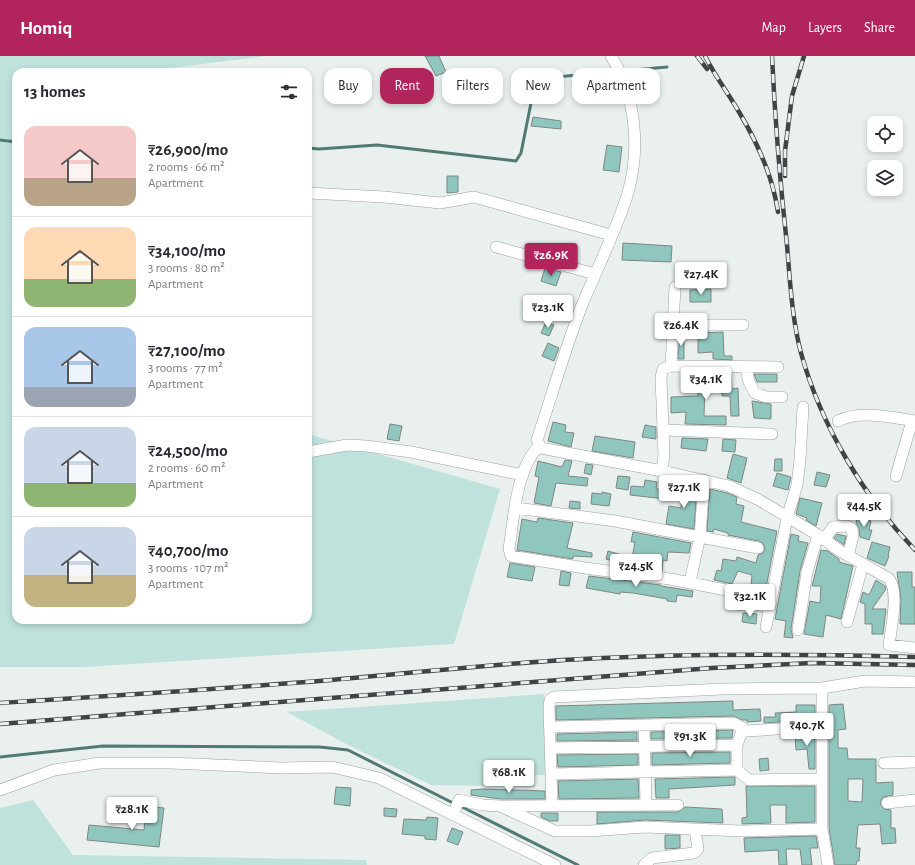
<!DOCTYPE html>
<html lang="en">
<head>
<meta charset="utf-8">
<style>
	body { margin:0; font-family:"Alegreya Sans",sans-serif; background:#f7f7f7; color:#2b2b33; height:100vh; display:flex; flex-direction:column; font-size:15px; white-space:nowrap }
	* { box-sizing:border-box; margin:0 }
	p { font-size:13px; color:#7c7c81 }
	.icon { flex:none; width:22px; height:22px; fill:none; stroke:currentColor; stroke-width:2; stroke-linecap:round; stroke-linejoin:round }
	.map { position:relative; flex:1; overflow:hidden }
	.panel { position:absolute; left:12px; top:12px; width:300px; height:556px; display:flex; flex-direction:column; background:#fff; border-radius:12px; box-shadow:0 2px 6px #0003 }
	.panel>* { flex:none }
	.hud { position:absolute; left:324px; top:12px; width:380px; height:36px; display:flex; gap:8px }
	.fabs { position:absolute; left:867px; top:60px; display:grid; gap:8px }
	.fabs a { display:grid; place-items:center; width:36px; height:36px; border-radius:8px; background:#fff; box-shadow:0 2px 6px #0003; font-size:20px }
	.price { position:absolute; translate:-50% -34px; padding:0 9px; border-radius:4px; background:#fff; color:#222; font-size:13px; line-height:26px; filter:drop-shadow(0 1px 2px #0008) }
	.price::after { content:''; position:absolute; left:50%; top:24px; width:12px; height:9px; margin-left:-6px; background:inherit; clip-path:polygon(0 0,100% 0,50% 100%) }
	.price.current { background:#b2245c; color:#fff }
	ul { padding:0; list-style:none }
	li { display:flex; align-items:center; gap:12px; height:100px; padding:0 12px }
	li+li { border-top:1px solid #e1e1e2 }
	li span { display:grid; place-items:center; flex:none; width:112px; height:80px; border-radius:12px; color:#555 }
	li>.icon { margin-inline-start:auto }
	span .icon { width:48px; height:48px; fill:#fffc; stroke-width:1 }
	li b { font-size:17px }
	h2 { display:flex; justify-content:space-between; align-items:center; height:48px; padding:0 12px; font-size:17px }
	.chip { padding:0 14px; border-radius:12px; background:#fff; box-shadow:0 2px 6px #0003; font-size:14px; line-height:36px }
	.chip.current { background:#b2245c; color:#fff }
	header { display:flex; align-items:center; gap:24px; box-sizing:border-box; height:56px; padding:0 20px; background:#b2245c; color:#fff }
	header strong { font-size:19px }
	nav { display:flex; gap:22px; margin-inline-start:auto; font-size:14px }
	.map>svg:first-child { display:block }
	.green { fill:#bfe3dc }
	.lines { fill:none; stroke-linecap:round; stroke-linejoin:round }
	.stream { stroke:#527973; stroke-width:3 }
	.building { fill:#8fc7be; stroke:#7f8684; fill-rule:evenodd }
	.minor-casing { stroke:#9ba2a0; stroke-width:12 }
	.minor { stroke:#fff; stroke-width:11 }
	.rail-casing { stroke:#414444; stroke-width:4.5 }
	.rail { stroke:#e9f0ee; stroke-width:3; stroke-dasharray:9; stroke-linecap:butt }
</style>
</head>
<body>
<header>
<strong>Homiq</strong>
<nav><a>Map</a><a>Layers</a><a>Share</a></nav>
</header>
<div class="map">
<svg width="915" height="809" viewBox="0 0 915 809">
	<rect width="100%" height="100%" fill="#e9f0ee"/>
	<!-- green -->
	<path class="green" d="M0 0H266L163 13 160 16H16V564H308V378L500 433 454 588 85 611H0Z
		M544 638 546 719H535V731L431 729 348 689 287 656Z
		M33 744 73 799 366 804 367 809H0V752Z"/>
	<g class="lines">
		<!-- stream -->
		<path class="stream" d="M623 15 667 11
			M0 84 16 86
			M308 92 319 93 377 89 516 105 521 97 535 27 547 22 617 15
			M0 701 103 690 320 691 348 694 455 748
			M460 750 578 809"/>
	</g>
	<!-- building -->
	<path class="building" d="M425 0H439L446 16 436 20Z
		M533 61 561 65V73L531 70Z
		M607 89 622 91 619 116 603 114Z
		M447 120H458V136L447 137Z
		M623 187 672 190 671 206 622 204Z
		M545 212 561 216 556 230 541 225Z
		M711 233V246H690V234Z
		M546 266 554 269 549 280 541 277Z
		M723 276 724 300H732V304L713 303V296L698 297V277Z
		M680 277H684V303H678Z
		M548 287 559 292 554 305 542 300Z
		M698 318H731L732 333 738 332 739 360H731L730 340H722L721 328H705L704 360H726V369L685 368 686 356 671 357V341L698 340Z
		M754 318H777V326H757Z
		M752 345 771 348V363L754 362Z
		M553 366 566 369 565 376 574 377 571 391 548 385Z
		M390 368 402 370 399 385 387 383Z
		M645 369 656 371V383L642 381Z
		M595 380 635 386 633 402 592 395Z
		M682 382 708 383 706 395 681 392Z
		M723 383 736 384 735 396 722 395Z
		M733 398 747 402 741 427 727 422Z
		M775 403H782V415H774Z
		M565 404 572 405 568 420 588 422 587 430 556 427 551 450 534 447 539 421 535 420 538 405 562 411Z
		M586 408 593 409 591 419 584 417Z
		M817 416 830 419 826 431 814 429Z
		M777 417 791 421 788 434 773 430Z
		M618 420 630 421 628 434 616 432Z
		M645 424 657 426 656 433 667 434 666 443 630 439 631 430 644 431Z
		M683 428 697 430 694 473 666 468 669 450 681 452Z
		M710 433 727 437 737 441 736 448 744 450 741 466 777 475 764 542 750 539 752 519 738 515 732 528 714 524 717 514 721 515 723 503 736 505 737 501 756 507 758 499 763 497 765 493 763 487 759 485 728 479V477L714 473 713 476 707 475Z
		M602 436 611 438 609 450 591 448 592 437 602 438Z
		M800 442 822 447 816 470 806 464 807 462 796 458Z
		M570 445 580 446V453L569 452Z
		M538 462 573 467 567 492 592 497V501L573 500V503L517 494 522 463 537 466Z
		M857 462 871 465 869 474H872L869 484 860 481 859 472 856 467Z
		M633 476 691 487 689 497 668 496 667 505 663 504 662 515 624 510V508L606 503 608 495 632 502 635 486H631Z
		M791 478 799 480 798 485 808 487 800 515 791 573 793 582 784 581 786 565 775 563Z
		M837 478 846 480 844 489 834 482Z
		M872 486 890 491 888 500H889L885 510 867 502Z
		M821 494 828 495 839 503V506L853 510 841 563 826 559 823 581 804 578 810 545 820 547 821 530H812Z
		M510 507 535 511 532 525 507 521Z
		M561 515 571 517 569 530 559 529Z
		M897 516H912V531H915V568H900L901 543Z
		M589 520 661 529V530L693 535 692 541 677 539 676 546 667 545V543L633 537 620 536V538L586 532Z
		M876 524 885 530 886 533 872 553H886L883 578H872V568H865V548L860 546 863 536 869 539Z
		M738 535 745 536 739 543 742 554 729 553 730 542 736 540Z
		M743 557 757 558 756 568 742 566Z
		M733 645V654L760 653 761 665 747 666V664H742L734 660 556 664V650Z
		M843 648 846 673 838 674V692H847L848 703H876V727L893 726V739L883 741 880 747 884 753 891 754V772H895L896 787 882 788 880 768 858 769 856 792H860L859 805H857L856 809H835L829 772V649ZM848 723H863L862 746 848 745Z
		M796 649H815V663L764 667V661H776L775 657 796 656Z
		M733 674 732 682 651 683V676Z
		M637 676V684L557 685V678Z
		M815 677V713H809L807 693 796 694 795 679Z
		M730 696V707L652 709V697Z
		M638 698V709L558 711 557 699Z
		M768 702 769 714 760 715 759 703Z
		M735 721V729L669 733V742H656L655 723Z
		M638 723 639 742 559 743 558 725Z
		M746 730H815V766L786 767V749H770L771 767 742 768V762L747 761Z
		M336 731 351 732 350 750 334 748Z
		M483 733 545 735V743H500L471 739V734Z
		M146 750 164 752 159 791 87 784 89 769 144 774Z
		M685 751 722 753 723 767 645 764 597 768V756H678Z
		M384 752 397 753 396 761 384 760Z
		M541 757H558V765H550L541 761Z
		M427 761 438 762 436 784 425 783V780L402 778 404 763 426 764Z
		M452 772 463 776 458 789 447 785Z
		M665 779H680V792L665 793Z
		M816 780 818 792H810L812 809H802L800 793H786L787 809H779L778 794 745 796 744 782Z"/>
	<g class="lines">
		<!-- minor casing -->
		<g class="minor-casing">
			<path id="minor" d="M611 0C636 39 641 95 627 140 615 177 597 213 582 249 565 293 552 339 537 384L541 392 662 415 729 430 759 444 818 479 840 495 888 522C900 533 891 573 889 589L915 592
				M308 137 384 141 440 147 474 141 611 179
				M496 191 595 218
				M672 269H743
				M671 310 778 311
				M746 312 749 326 755 337 766 341H782
				M838 365C860 354 891 361 915 365
				M663 374 772 378
				M539 390C516 413 514 461 509 493L511 500 585 512 670 523 731 535
				M308 396 347 389 366 390 411 396 523 419
				M662 415 664 399 661 321 663 313 671 310 675 231
				M896 420 912 365
				M516 452 615 465 758 492
				M824 484 833 471 847 470 852 473 853 480 848 500
				M690 526 700 480 704 424
				M746 545 770 552
				M847 566 863 508
				M766 571 787 462 797 429 800 404 803 351
				M798 574 807 516 818 479
				M644 669 646 749
				M550 671 734 667 747 675 822 670
				M550 692 737 689
				M884 707 915 706
				M737 714V689L743 672
				M551 718 737 714 749 724 821 723
				M0 734 54 714 100 707H171L281 712 332 711 379 722 555 809
				M887 747 915 744
				M500 750 555 775H590L645 771 742 775 822 773
				M552 750 549 651 550 644 554 641 722 633 822 632
				M453 759 459 744 483 749 500 750 678 749
				M644 809 652 802 694 797 698 793 695 774
				M828 809 822 773V632L865 625 915 626"/>
		</g>
		<!-- minor -->
		<use href="#minor" class="minor"/>
		<!-- rail casing -->
		<g class="rail-casing">
			<path id="rail" d="M697 0 707 13
				M705 0C715 20 728 37 739 56 757 86 773 121 778 156
				M772 0C775 63 780 126 787 189 790 225 792 263 801 297 821 369 863 440 915 494
				M785 120V95L792 40 804 0
				M0 647C110 640 221 633 331 624 415 617 499 607 583 603 694 597 804 598 915 601
				M0 668 712 612 812 607 915 609"/>
		</g>
		<!-- rail -->
		<use href="#rail" class="rail"/>
	</g>
</svg>
<div class="fabs">
<a><svg class="icon" aria-label="locate" viewBox="0 0 24 24"><circle cx="12" cy="12" r="6"/><path d="M12 2v4M12 18v4M2 12h4M18 12h4"/></svg></a>
<a><svg class="icon" aria-label="layers" viewBox="0 0 24 24"><path d="M12 4l9 5-9 5-9-5zM3 14l9 5 9-5"/></svg></a>
</div>
<b class="price current" style="left:551px;top:221px">₹26.9K</b>
<b class="price" style="left:701px;top:240px">₹27.4K</b>
<b class="price" style="left:548px;top:273px">₹23.1K</b>
<b class="price" style="left:681px;top:291px">₹26.4K</b>
<b class="price" style="left:706px;top:345px">₹34.1K</b>
<b class="price" style="left:684px;top:453px">₹27.1K</b>
<b class="price" style="left:864px;top:472px">₹44.5K</b>
<b class="price" style="left:636px;top:532px">₹24.5K</b>
<b class="price" style="left:750px;top:562px">₹32.1K</b>
<b class="price" style="left:807px;top:691px">₹40.7K</b>
<b class="price" style="left:690px;top:702px">₹91.3K</b>
<b class="price" style="left:509px;top:738px">₹68.1K</b>
<b class="price" style="left:132px;top:775px">₹28.1K</b>
<div class="hud">
<a class="chip">Buy</a>
<a class="chip current">Rent</a>
<a class="chip">Filters</a>
<a class="chip">New</a>
<a class="chip">Apartment</a>
</div>
<section class="panel">
<h2>13 homes<svg class="icon" aria-label="filters" viewBox="0 0 24 24"><path d="M4 7h16M4 17h16"/><circle cx="9" cy="7" r="2"/><circle cx="15" cy="17" r="2"/></svg></h2>
<ul>
<li><span style="background:linear-gradient(#f6c9c9 65%,#b9a48a 0)"><svg class="icon" aria-label="home" viewBox="0 0 24 24"><path d="M3 11l9-7 9 7M6 9v11h12V9"/></svg></span><div><b>₹26,900/mo</b><p>2 rooms · 66 m²</p><p>Apartment</p></div></li>
<li><span style="background:linear-gradient(#ffd9b3 65%,#8fb573 0)"><svg class="icon" aria-label="home" viewBox="0 0 24 24"><path d="M3 11l9-7 9 7M6 9v11h12V9"/></svg></span><div><b>₹34,100/mo</b><p>3 rooms · 80 m²</p><p>Apartment</p></div></li>
<li><span style="background:linear-gradient(#a9c7e8 75%,#9aa5b1 0)"><svg class="icon" aria-label="home" viewBox="0 0 24 24"><path d="M3 11l9-7 9 7M6 9v11h12V9"/></svg></span><div><b>₹27,100/mo</b><p>3 rooms · 77 m²</p><p>Apartment</p></div></li>
<li><span style="background:linear-gradient(#c9d6e8 70%,#8fb573 0)"><svg class="icon" aria-label="home" viewBox="0 0 24 24"><path d="M3 11l9-7 9 7M6 9v11h12V9"/></svg></span><div><b>₹24,500/mo</b><p>2 rooms · 60 m²</p><p>Apartment</p></div></li>
<li><span style="background:linear-gradient(#c9d6e8 60%,#c2b280 0)"><svg class="icon" aria-label="home" viewBox="0 0 24 24"><path d="M3 11l9-7 9 7M6 9v11h12V9"/></svg></span><div><b>₹40,700/mo</b><p>3 rooms · 107 m²</p><p>Apartment</p></div></li>
</ul>
</section>
</div>
</body>
</html>
